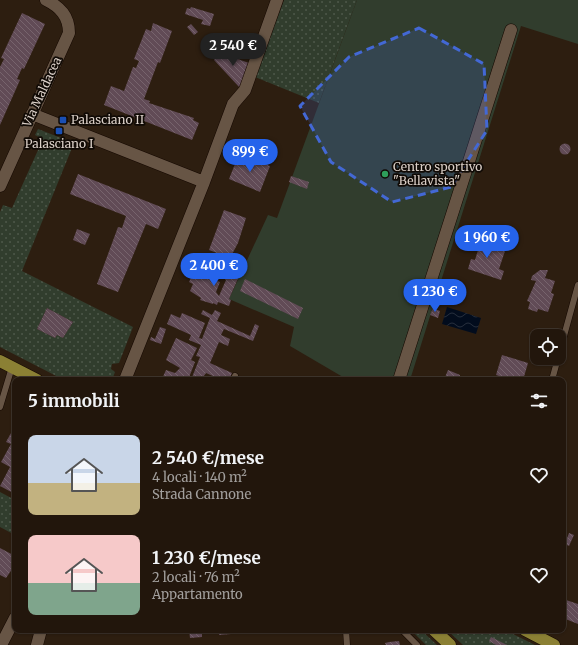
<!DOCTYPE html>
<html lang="it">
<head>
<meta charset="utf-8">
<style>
	body { margin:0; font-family:Merriweather,serif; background:#2a1f15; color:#f1f3f6; height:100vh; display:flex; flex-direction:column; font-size:15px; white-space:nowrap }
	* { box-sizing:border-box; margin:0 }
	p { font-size:13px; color:#a29f9d }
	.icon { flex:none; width:22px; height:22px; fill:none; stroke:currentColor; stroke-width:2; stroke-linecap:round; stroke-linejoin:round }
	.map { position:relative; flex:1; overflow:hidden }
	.panel { position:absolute; left:12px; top:377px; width:554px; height:256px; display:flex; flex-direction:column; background:#22160c; border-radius:8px; box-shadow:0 1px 3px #0004,0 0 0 1px #3f352d }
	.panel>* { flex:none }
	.tools { position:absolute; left:530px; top:329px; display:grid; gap:8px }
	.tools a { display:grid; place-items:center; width:36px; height:36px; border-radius:8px; background:#22160c; box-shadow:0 1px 3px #0004,0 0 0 1px #3f352d; font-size:20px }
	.price { position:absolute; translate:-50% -34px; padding:0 9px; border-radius:14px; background:#2563eb; color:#fff; font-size:13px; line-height:26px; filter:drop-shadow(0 1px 2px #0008) }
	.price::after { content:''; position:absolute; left:50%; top:24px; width:12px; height:9px; margin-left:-6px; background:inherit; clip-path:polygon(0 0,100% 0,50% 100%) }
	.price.on { background:#222; color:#fff }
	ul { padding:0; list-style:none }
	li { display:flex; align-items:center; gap:12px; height:100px; padding:0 16px }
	li span { display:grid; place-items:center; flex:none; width:112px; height:80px; border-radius:8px; color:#555 }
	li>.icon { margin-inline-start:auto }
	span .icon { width:48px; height:48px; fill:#fffc; stroke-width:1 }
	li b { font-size:17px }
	h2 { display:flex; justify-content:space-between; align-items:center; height:48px; padding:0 16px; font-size:17px }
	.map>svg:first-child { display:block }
	.grass { fill:url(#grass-dots); fill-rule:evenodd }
	.pitch { fill:#313d2d }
	.water { fill:url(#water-waves) }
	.building { fill:url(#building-back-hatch) }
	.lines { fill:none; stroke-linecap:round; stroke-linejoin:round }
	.lane-casing { stroke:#150800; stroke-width:7 }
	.street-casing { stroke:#150800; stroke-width:13 }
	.primary-casing { stroke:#150800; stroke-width:13 }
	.lane { stroke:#675545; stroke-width:6 }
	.street { stroke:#675545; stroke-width:12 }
	.primary { stroke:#8b8034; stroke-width:12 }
	.marked { fill:#4368d5; fill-opacity:0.2; stroke:#4368d5; stroke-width:3; stroke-dasharray:8 5; stroke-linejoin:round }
	.transit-dot { fill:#1a4fb4; stroke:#100a05; stroke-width:1.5 }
	.leisure-dot { fill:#2e9e5b; stroke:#100a05; stroke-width:1.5 }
	.labels { text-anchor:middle; stroke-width:3.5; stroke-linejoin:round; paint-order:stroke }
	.street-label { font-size:12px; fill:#dacfc7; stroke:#100a05 }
	.poi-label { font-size:12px; fill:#dacfc7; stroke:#100a05; text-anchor:start }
</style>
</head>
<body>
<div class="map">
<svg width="578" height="645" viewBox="0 0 578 645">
	<defs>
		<pattern id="grass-dots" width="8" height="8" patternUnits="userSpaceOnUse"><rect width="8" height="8" fill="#313d2d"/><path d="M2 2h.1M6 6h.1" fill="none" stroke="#4e584a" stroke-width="1.8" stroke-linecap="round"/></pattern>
		<pattern id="water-waves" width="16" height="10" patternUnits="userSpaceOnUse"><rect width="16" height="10" fill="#020c1d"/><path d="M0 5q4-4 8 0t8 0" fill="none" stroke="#262e3c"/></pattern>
		<pattern id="building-back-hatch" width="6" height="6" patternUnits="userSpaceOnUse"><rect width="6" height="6" fill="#614b56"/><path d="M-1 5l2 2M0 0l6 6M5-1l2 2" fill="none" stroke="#77646d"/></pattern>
	</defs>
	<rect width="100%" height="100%" fill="#2d1e10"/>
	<!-- grass -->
	<path class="grass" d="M284 0H357L319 103 255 77Z
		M38 129 74 143 22 271 133 327 119 363 112 364 111 369 115 372 112 380H64L0 347V212L3 205 12 208 43 139 35 135ZM47 308 73 322 63 338 57 335 55 338 37 329Z
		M0 492 15 500V535L0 527Z
		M411 630H421L437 645H426Z
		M447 630H505L535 645H463Z"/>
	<!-- pitch -->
	<path class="pitch" d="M357 0H578V44L521 26 410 380H348L290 346 294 327 229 299 268 215 277 218Z"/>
	<!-- water -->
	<path class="water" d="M447 307 481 318 476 334 442 324Z"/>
	<!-- building -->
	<path class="building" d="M191 7 214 14 210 26 201 24 203 20 185 14 187 8 190 9Z
		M22 13 45 24 24 69 22 68 17 79 20 80 0 125V67L4 59 1 58Z
		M153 23 172 31 160 63 158 62 144 99 150 101 149 103 194 118 193 120 199 123 192 140 104 105 111 86 124 91 133 67 136 68 139 61 134 59 146 29 151 31Z
		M191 24 198 32 194 35 187 27Z
		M218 52 249 63 240 88 214 60Z
		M559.5 149a5.5 5.5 0 1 1 11 0a5.5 5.5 0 1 1-11 0Z
		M239 154 270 166 260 192 229 179Z
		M78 174 166 209 158 229 146 224 118 292 97 284 118 227 122 228 126 216 70 194Z
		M291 176 309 182 307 189 289 182Z
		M224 210 246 218 238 243 230 258 209 250Z
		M77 229 90 234 85 245 73 240Z
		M475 237 495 243 493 247 505 251 499 269 504 271 501 280 468 269 471 259 475 260 478 250 471 248Z
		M224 268 240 274 229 299 231 300 229 306 218 302 217 305 213 303V304L200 300 201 298 190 291 193 284 189 282 194 271 220 282 216 292 219 296 226 280 221 275Z
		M540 270H548L545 278 555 281 551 293 554 294 548 312 538 309 537 312 528 309 530 302 527 301 536 281 531 280 532 276Z
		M245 279 303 308 298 319 240 291Z
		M47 308 73 322 63 338 57 335 55 338 37 329Z
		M433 308 440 311 438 318 430 315Z
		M203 310 212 315 215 310 221 313 217 321 250 336 255 324 259 326 253 341 224 329 221 335 230 339 228 346 219 342 210 363 232 373 229 380H222L206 373 201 380H191L200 357 196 356 201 345 189 340 191 335 167 324 171 314 180 318 182 313 205 323 199 338 202 339 210 318 201 314Z
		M160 327 166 329 161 344 150 340 151 337 155 339Z
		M176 338 197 348 191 360 195 362 188 380 162 379 166 370 175 373 180 368 166 360Z
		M502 355 528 363 523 380H498L499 376 496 375Z
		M448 370 460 375 459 380H444Z
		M15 426V494L0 486 10 467 1 462 11 444 6 442Z
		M569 533 574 535 569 546 565 544Z
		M0 548 15 556V565L6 578 0 575Z
		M566 600 578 604V624L563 618V608Z
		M189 630H231V634L219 635V633L202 634V637L190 638Z
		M491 637 507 645H496L489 641Z
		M399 641 400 645H386L385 643 389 642Z"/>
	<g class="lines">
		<!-- lane casing -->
		<g class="lane-casing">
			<path id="lane" d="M559 354 578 285
				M233 380 235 376
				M552 380 558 358
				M0 407 12 367
				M346 630 347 645
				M402 630 417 645"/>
		</g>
		<!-- street casing -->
		<g class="street-casing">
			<path id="street" d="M32 114 204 182
				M0 186 69 33C69 16 60 7 46 0
				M125 380 204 182 233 104 245 90 277 0
				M399 380 511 30
				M1 645 15 618
				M37 645 41 630"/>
		</g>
		<!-- primary casing -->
		<g class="primary-casing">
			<path id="primary" d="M0 361 37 380
				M434 630 450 645
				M525 630 554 645"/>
		</g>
		<!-- lane -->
		<use href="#lane" class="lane"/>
		<!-- street -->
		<use href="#street" class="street"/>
		<!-- primary -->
		<use href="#primary" class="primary"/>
	</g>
	<!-- marked area -->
	<path class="marked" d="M419 28 484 64 487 130 451 187 392 202 331 162 300 106 349 57Z"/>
	<!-- markers -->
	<g class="transit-dot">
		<rect x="59" y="116" width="8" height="8" rx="2"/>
		<rect x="55" y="127" width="8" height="8" rx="2"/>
	</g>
	<circle class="leisure-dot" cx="385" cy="174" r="4"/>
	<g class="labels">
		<!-- street labels -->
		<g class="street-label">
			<text transform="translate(42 92) rotate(-65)" y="4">Via Maldacea</text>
		</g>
		<!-- poi labels -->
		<g class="poi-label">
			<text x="71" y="124">Palasciano II</text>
			<text x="59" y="148" text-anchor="middle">Palasciano I</text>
			<text x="393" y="171">Centro sportivo<tspan x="393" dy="14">"Bellavista"</tspan></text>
		</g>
	</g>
</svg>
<div class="tools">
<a><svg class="icon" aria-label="locate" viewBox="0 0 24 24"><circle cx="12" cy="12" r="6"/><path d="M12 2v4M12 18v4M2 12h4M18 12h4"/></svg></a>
</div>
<b class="price on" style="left:233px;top:67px">2 540 €</b>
<b class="price" style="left:250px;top:173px">899 €</b>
<b class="price" style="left:487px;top:259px">1 960 €</b>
<b class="price" style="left:214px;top:287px">2 400 €</b>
<b class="price" style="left:435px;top:313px">1 230 €</b>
<section class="panel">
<h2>5 immobili<svg class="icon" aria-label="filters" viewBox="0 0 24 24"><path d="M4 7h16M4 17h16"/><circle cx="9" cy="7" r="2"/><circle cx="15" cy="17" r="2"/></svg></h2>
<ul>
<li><span style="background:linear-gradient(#c9d6e8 60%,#c2b280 0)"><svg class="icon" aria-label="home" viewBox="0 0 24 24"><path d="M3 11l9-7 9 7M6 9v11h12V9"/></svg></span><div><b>2 540 €/mese</b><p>4 locali · 140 m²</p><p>Strada Cannone</p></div><svg class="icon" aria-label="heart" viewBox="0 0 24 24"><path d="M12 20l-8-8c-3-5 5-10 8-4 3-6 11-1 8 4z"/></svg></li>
<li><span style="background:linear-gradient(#f6c9c9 60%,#7fa58c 0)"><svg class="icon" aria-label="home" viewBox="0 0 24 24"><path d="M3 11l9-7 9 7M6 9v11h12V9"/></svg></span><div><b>1 230 €/mese</b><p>2 locali · 76 m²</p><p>Appartamento</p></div><svg class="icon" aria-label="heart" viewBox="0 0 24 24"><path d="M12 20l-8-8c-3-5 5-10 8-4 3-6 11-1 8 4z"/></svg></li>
</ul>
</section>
</div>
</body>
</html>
